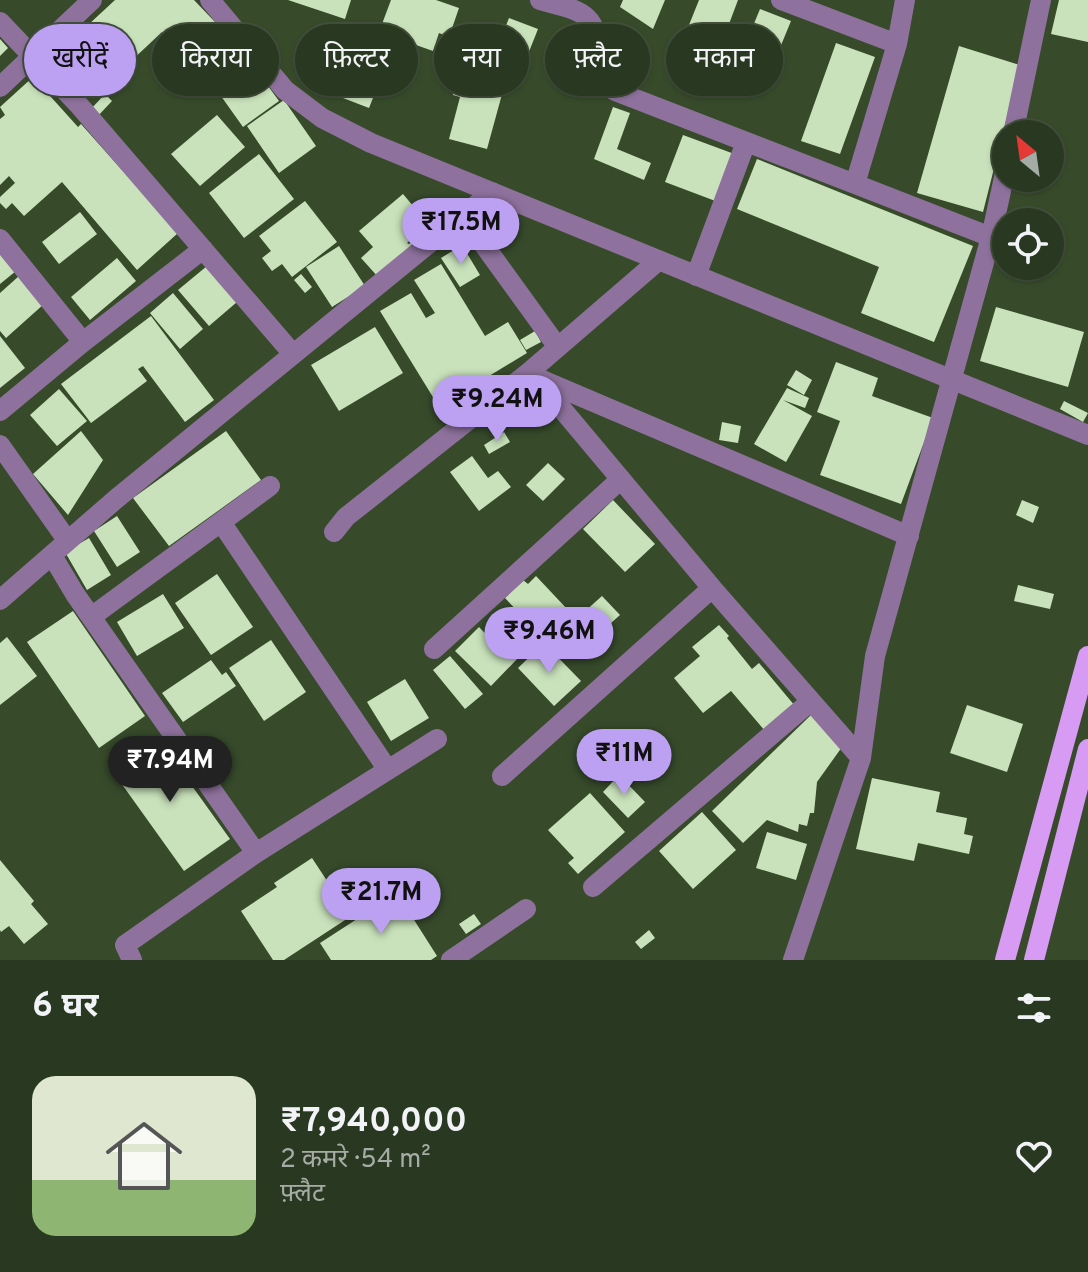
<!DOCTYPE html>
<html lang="hi">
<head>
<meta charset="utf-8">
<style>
	body { margin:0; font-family:Overpass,"Noto Sans Devanagari",sans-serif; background:#313f29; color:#f1f3f6; height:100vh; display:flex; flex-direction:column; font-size:30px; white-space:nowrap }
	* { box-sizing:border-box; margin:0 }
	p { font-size:26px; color:#a5aca5 }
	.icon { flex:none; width:44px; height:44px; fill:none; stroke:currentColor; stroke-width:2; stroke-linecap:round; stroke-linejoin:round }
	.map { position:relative; height:960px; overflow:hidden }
	.sheet { display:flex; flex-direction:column; background:#293820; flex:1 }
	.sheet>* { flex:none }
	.top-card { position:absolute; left:24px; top:24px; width:1040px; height:72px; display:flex; gap:16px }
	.needle { width:52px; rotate:331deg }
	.controls { position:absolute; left:992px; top:120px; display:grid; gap:16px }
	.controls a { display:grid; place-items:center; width:72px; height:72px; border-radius:50%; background:#293820; box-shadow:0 2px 6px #0004,0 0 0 2px #45523e; font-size:40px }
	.price { position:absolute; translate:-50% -68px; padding:0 18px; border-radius:28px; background:#bca0f2; color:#111; font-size:26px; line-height:52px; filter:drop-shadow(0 2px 4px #0008) }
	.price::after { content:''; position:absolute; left:50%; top:48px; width:24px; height:18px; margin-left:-12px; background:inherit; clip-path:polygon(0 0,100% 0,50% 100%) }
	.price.active { background:#222; color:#fff }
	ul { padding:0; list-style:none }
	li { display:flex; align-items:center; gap:24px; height:200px; padding:0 32px }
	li+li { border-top:2px solid #45523e }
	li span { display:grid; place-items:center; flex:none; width:224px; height:160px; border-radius:24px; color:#555 }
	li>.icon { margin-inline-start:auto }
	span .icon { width:96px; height:96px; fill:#fffc; stroke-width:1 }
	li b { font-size:34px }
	h2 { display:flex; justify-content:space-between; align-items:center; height:96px; padding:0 32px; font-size:34px }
	.chip { padding:0 28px; border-radius:36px; background:#293820; box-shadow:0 2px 6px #0004,0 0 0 2px #45523e; font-size:28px; line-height:72px }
	.chip.active { background:#bca0f2; color:#111 }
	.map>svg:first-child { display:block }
	.building { fill:#c9e2bb }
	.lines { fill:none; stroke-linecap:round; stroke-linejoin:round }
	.minor { stroke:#8e729d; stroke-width:20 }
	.major { stroke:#d79bf3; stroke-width:20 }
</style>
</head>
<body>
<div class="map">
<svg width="1088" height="960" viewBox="0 0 1088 960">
	<rect width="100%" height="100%" fill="#374b2b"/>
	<!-- building -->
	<path class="building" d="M115 0H194L215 22 181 53 162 32 98 92 60 51Z
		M288 0H351L345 19Z
		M391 0H436L459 8 449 37 439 33 433 51 379 32Z
		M623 0H665L653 29 620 7Z
		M699 0H738L720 48 685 35Z
		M1059 0H1088V42L1051 34Z
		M760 9 791 21 770 72 739 60Z
		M509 18 538 29 519 77 490 66Z
		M357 25 396 40 369 108 330 93Z
		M0 39 8 48 0 56Z
		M836 43 875 57 840 154 801 141Z
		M460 46 489 53 486 66 459 58Z
		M959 46 1020 65 983 212 917 193Z
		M247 57 279 101 243 127 211 82Z
		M462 64 507 76 487 149 449 139 460 97 453 95Z
		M33 77 78 127 81 124 178 233 137 270 62 182 24 216 12 203 6 209 0 203V197L15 183 9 176 0 185V119L5 115 0 107Z
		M105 94 112 101 97 117 90 110Z
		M284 100 316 146 279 173 247 126Z
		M613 107 630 113 617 149 651 163 644 180 594 159Z
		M217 115 245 147 200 186 171 154Z
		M683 135 737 155 718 202 665 182Z
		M259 154 294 199 244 238 209 193Z
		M757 159 973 246 934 342 861 313 879 267 737 209Z
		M403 194 429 225 407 243 409 244 430 225 437 233 379 278 361 258 373 247 359 231Z
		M305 201 337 242 292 277 282 264 272 271 262 258 271 251 259 236Z
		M80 212 97 234 59 264 42 242Z
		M462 245 480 275 460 287 441 258Z
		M339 246 365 286 332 307 306 267Z
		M0 253 16 271 0 284Z
		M117 258 136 281 90 320 71 297Z
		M441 264 485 336 508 322 527 353 466 390 471 399 444 415 380 311 411 293 426 318 435 313 414 280Z
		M207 266 237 302 209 326 178 290Z
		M301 274 312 287 305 293 294 280Z
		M19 276 44 304 6 338 0 331V293Z
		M173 293 203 329 180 349 150 313Z
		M996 307 1084 332 1068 387 980 361Z
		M151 316 214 400 185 422 143 366 138 369 147 381 91 423 61 384Z
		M375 327 403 373 339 411 311 365Z
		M535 331 541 342 526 350 520 340Z
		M0 336 25 368 0 388Z
		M836 362 878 378 872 396 933 418 901 504 820 475 840 421 817 412Z
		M796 370 812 380 804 395 787 385Z
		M787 388 809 398 805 408 783 400 812 416 786 462 754 444Z
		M59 389 87 421 57 446 30 415Z
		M1064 401 1088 413 1083 422 1060 409Z
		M722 422 741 426 738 443 719 440Z
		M81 431 103 460 68 515 33 474Z
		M226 431 261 480 169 546 133 498Z
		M504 432 510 442 489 454 484 445Z
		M472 456 488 478 498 471 511 487 479 511 450 472Z
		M548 463 565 479 543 501 526 485Z
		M613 500 655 544 625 572 583 529Z
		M1022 500 1039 507 1033 523 1016 515Z
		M117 516 140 552 117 567 94 531Z
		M89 538 111 575 87 590 65 552Z
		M217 574 253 627 211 655 175 603Z
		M536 576 568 610 541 636 505 598 523 580 528 584Z
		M1018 585 1054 594 1050 609 1014 601Z
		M163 594 184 628 137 656 117 622Z
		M602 596 620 615 601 632 583 613Z
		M73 611 145 716 99 748 27 642Z
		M719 625 729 636 727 638 752 669 759 663 795 706 765 731 731 691 703 713 674 678 700 656 692 647Z
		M479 627 496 645 502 638 520 656 491 686 455 651Z
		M7 637 37 676 0 705V643Z
		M271 640 306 692 264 721 229 668Z
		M544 643 581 681 554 706 518 668Z
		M450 656 483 694 465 709 433 670Z
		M211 660 222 675 226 672 236 686 183 722 162 693Z
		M405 679 429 718 391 741 367 702Z
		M967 705 1023 724 1007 772 950 753Z
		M811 715 842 747 817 782 814 813H810L807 826 799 824 798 832 767 820 743 843 712 811Z
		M157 737 230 839 184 871 111 769Z
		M619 775 645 802 628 818 603 792Z
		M872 778 940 792 936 812 967 818 964 834 973 836 969 854 918 843 914 861 856 849Z
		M590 793 625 832 578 874 568 863 574 858 548 830Z
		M702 812 736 850 693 889 659 851Z
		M767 832 807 844 796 880 756 868Z
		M312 858 339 899 383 870 394 888 284 960H273L241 911 277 887 274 883Z
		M0 860 34 901 31 904 48 924 24 944 9 926 1 932 0 930Z
		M397 893 437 956 431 960H331L320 943Z
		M474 914 481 924 466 934 459 924Z
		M649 930 655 938 641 949 635 942Z"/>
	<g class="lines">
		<!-- minor -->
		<path class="minor" d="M210 0 285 90 322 118 371 143 1088 435
			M540 0C555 5 576 7 587 18 604 34 589 60 601 78 604 83 610 87 615 91L855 184
			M781 0 897 44
			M905 0 897 44 855 184 991 237
			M0 22 78 104 293 354
			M0 87 92 0
			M1013 134 1041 0
			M463 216 557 346
			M0 239 83 342
			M696 276 746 142
			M536 378 712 588 861 758
			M542 380 909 536
			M0 411 83 342 203 249
			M0 445 67 540
			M221 522 388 770
			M334 532 346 517 528 373 658 261
			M53 557 75 594 256 853 125 945 132 960
			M0 600 116 499 492 192
			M91 617 270 486
			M434 649 621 479
			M502 776 712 588
			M256 853 437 739
			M593 887 811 701
			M451 960 526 909
			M793 960 861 758 875 656 991 237 1006 168"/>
		<!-- major -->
		<path class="major" d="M1005 960 1088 656
			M1034 960 1088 749"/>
	</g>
</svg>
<div class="controls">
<a><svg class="needle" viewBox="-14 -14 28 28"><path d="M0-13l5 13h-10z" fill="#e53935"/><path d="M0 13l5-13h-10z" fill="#a5aca5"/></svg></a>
<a><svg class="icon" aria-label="locate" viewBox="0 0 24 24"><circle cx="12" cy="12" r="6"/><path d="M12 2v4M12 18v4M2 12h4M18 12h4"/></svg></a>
</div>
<b class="price" style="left:461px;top:266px">₹17.5M</b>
<b class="price" style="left:497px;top:443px">₹9.24M</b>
<b class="price" style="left:549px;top:675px">₹9.46M</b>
<b class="price" style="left:624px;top:797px">₹11M</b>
<b class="price active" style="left:170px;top:804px">₹7.94M</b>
<b class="price" style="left:381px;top:936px">₹21.7M</b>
<div class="top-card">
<a class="chip active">खरीदें</a>
<a class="chip">किराया</a>
<a class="chip">फ़िल्टर</a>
<a class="chip">नया</a>
<a class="chip">फ़्लैट</a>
<a class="chip">मकान</a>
</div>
</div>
<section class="sheet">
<h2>6 घर<svg class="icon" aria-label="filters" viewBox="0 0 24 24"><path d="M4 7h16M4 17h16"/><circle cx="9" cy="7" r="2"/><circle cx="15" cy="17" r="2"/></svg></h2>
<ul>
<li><span style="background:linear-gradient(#dfe7d0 65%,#8fb573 0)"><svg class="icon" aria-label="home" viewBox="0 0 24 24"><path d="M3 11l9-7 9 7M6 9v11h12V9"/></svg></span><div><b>₹7,940,000</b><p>2 कमरे · 54 m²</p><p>फ़्लैट</p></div><svg class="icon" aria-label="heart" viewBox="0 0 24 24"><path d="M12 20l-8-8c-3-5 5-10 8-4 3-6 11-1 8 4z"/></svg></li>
</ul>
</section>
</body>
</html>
